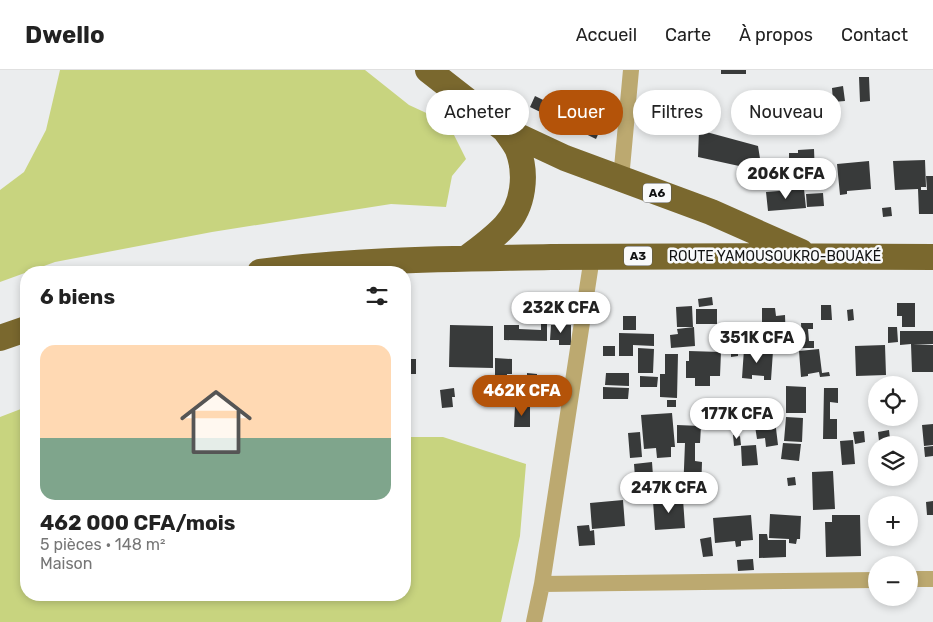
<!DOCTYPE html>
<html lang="fr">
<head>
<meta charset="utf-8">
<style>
	body { margin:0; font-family:Rubik,sans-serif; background:#f6f6f6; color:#222; height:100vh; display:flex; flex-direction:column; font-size:19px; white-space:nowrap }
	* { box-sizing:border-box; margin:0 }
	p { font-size:16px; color:#767676 }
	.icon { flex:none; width:28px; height:28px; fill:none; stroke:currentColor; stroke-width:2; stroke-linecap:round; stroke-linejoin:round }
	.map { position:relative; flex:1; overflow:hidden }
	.sheet { position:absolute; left:20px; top:196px; width:391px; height:335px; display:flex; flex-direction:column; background:#fff; border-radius:20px; box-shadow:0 2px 8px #0003 }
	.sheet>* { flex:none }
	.hud { position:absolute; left:426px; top:20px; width:431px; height:45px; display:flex; gap:10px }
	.controls { position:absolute; left:868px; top:306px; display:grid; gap:10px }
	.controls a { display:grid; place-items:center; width:50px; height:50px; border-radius:50%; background:#fff; box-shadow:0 2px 8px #0003; font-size:25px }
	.price { position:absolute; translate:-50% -42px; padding:0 11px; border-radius:18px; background:#fff; color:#222; font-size:16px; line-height:32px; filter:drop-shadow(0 1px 2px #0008) }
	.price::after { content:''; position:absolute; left:50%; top:30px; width:15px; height:11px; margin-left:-8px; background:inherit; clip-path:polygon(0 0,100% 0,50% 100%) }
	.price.active { background:#b45309; color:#fff }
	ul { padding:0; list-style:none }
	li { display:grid; align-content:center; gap:10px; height:265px; padding:0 20px }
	li span { display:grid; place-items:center; height:155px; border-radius:15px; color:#555 }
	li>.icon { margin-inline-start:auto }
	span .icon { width:90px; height:90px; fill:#fffc; stroke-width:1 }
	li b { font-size:21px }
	h2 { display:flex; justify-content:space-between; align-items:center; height:60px; padding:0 20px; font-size:21px }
	.tag { padding:0 18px; border-radius:22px; background:#fff; box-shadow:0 2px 8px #0003; font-size:18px; line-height:45px }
	.tag.active { background:#b45309; color:#fff }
	header { display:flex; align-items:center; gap:30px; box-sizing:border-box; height:70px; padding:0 25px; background:#fff; border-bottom:1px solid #e0e0e0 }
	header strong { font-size:24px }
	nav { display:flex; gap:28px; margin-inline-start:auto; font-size:18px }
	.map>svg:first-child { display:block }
	.green { fill:#c8d47f }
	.building { fill:#383a3a }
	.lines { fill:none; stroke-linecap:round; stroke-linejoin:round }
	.minor { stroke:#bca970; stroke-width:16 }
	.trunk { stroke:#7a682e; stroke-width:26 }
	.labels { text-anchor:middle; stroke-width:5; stroke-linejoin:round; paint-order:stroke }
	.shield { fill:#f9fafb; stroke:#575859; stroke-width:1 }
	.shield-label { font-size:12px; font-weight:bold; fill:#121313 }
	.street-label { font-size:14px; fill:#121313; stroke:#f9fafb }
</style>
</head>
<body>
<header>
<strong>Dwello</strong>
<nav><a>Accueil</a><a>Carte</a><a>À propos</a><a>Contact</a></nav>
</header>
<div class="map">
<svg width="933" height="552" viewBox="0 0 933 552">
	<rect width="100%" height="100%" fill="#ebedee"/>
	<!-- green -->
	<path class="green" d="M60 0H365L409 35 448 53 466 89 452 106 446 137 391 134 212 162 55 192 0 212V120L24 102 46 60Z
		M26 337V525H405V367H443L526 394 520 466 501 552H0V347Z"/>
	<!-- building -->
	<path class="building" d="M721 0H746V4H721Z
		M859 7H869L870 31 860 32Z
		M843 16 845 31 833 32 832 18Z
		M794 21 795 30 806 29 808 58 767 61 765 23Z
		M535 26 601 58 596 69 530 37Z
		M611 26 613 37 604 38 602 27Z
		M699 60 758 76 762 101 698 87Z
		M814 79 815 105H807L808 118 784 119 782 92 789 91V83H798V80Z
		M925 90 926 117H921V120H927L926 106H933V144H919L918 119 895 120 893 91Z
		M869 91 871 119 847 121V124L840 125 837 94Z
		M804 119 806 138 768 141 766 122Z
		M823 123 824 136 807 137 806 124Z
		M891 137 892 146 883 147 882 138Z
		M712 227 713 235 699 237 698 229Z
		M897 233H915V257H902V246H897Z
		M558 234H571L570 251H557Z
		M821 235H831L832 250H821Z
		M692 236 693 257H677L676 237Z
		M762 238H775L776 246 785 245 786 274 774 275 775 280H762V275H749L748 260H762Z
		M696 239H717V254H696Z
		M853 239 854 250 848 251 847 240Z
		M623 246H636V260H623Z
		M541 253H547V271L504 270V255H519V259L541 260Z
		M801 253H813V259H808L809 271H814V278H802Z
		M450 255 493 256V298L449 297Z
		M551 255H571V275H559V270H550Z
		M694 257 695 276 671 278 670 265 678 264 677 259Z
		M888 257H897L898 272 888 273Z
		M900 261H933V274H913L933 275V302H912L911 274 900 275Z
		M619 263 654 264V276L633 275V286H619Z
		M738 269V286L731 287V270Z
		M885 275 886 305 856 306 855 276Z
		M603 276H615V286H603Z
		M638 278 654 279 653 303H638Z
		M744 279 773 281 771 310H764V306L752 305V309L742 308Z
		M819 279 822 303 829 302 830 306 820 307 819 302 808 304V306L801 307 799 281Z
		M689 281 721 282 720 306H710V316H695V308H686V291H689Z
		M665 284H678L677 328 660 327V304H665Z
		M495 288 512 289V304H507V316L495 315Z
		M405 289H416V304H405Z
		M527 303 537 304V316H527Z
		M606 303H629V316L605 315Z
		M640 306 658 307 657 317H640Z
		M508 316H517L516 329H508Z
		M786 316 806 317V343H786Z
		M603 317 629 318 628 329H603Z
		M454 318 455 327H452L453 337 442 338 440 320Z
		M824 318H838V333L830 332V349H837V369H823Z
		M667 330H676V337H667Z
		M515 336H530V357H514Z
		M672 343 675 377H671V387L657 388 656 378 644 379 641 345Z
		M786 347 803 348 802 372 784 371Z
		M775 350 778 375 766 377 765 368 757 369 755 356 764 355 763 351Z
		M933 354V375L924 376 922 355Z
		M677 355 701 356 700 373H695V391L702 392 701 423H683L685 373H677Z
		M889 360 890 369 879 371 878 362Z
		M864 361 865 372 855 374 853 362Z
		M640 362 642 387 630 388 628 363Z
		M737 364V367L740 366 741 375 734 376 733 365Z
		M853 370 855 394 842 395 840 371Z
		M783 373 801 374 799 391 781 389Z
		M756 375 758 395 742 396 741 376Z
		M933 376V386L925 387 924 377Z
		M652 392 654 420 636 421 634 394Z
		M833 401 835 439 813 440 812 402Z
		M795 407 796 415 788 416 787 408Z
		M683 429 685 458 655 460 653 431Z
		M623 430 625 456 592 459 590 433Z
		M933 431V445H927L926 432Z
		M770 444 801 446 800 469H797L796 474 789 473V469L769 468Z
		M751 445 753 470 741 471V476L736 477 735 471 715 473 713 448Z
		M832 445H860L861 486 826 487 825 452H832Z
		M589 455 590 461 594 460 595 475 579 476 577 456Z
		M759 464H767L768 470H786V487L759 488Z
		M711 467 713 486 703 487 700 469Z
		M753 489 754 500 738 501 737 490Z"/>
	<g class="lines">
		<!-- minor -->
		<path class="minor" d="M621 109 631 0
			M909 509H933
			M542 514 592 187
			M534 552 542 514 876 510"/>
		<!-- trunk -->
		<path class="trunk" d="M428 0 505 60 565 88 711 142 801 182
			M467 188C480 178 494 168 505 156 524 136 527 104 518 80 515 73 509 66 505 60
			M260 202C356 189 454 189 551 187 678 186 806 186 933 187
			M0 268 26 259"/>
	</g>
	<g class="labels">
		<!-- shield labels -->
		<g class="shield">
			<rect x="643" y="113.5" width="28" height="19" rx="4"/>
			<rect x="624" y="176.5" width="28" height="19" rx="4"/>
		</g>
		<g class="shield-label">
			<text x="657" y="127">A6</text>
			<text x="638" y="190">A3</text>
		</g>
		<!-- street labels -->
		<g class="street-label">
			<text x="775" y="191">ROUTE YAMOUSOUKRO-BOUAKÉ</text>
		</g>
	</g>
</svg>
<div class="controls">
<a><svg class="icon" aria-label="locate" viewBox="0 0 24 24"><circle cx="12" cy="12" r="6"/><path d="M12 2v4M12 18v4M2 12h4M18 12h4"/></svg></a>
<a><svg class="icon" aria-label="layers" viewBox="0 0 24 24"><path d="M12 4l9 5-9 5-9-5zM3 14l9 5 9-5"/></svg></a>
<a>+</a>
<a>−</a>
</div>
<b class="price" style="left:786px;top:130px">206K CFA</b>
<b class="price" style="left:561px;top:264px">232K CFA</b>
<b class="price" style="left:757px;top:294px">351K CFA</b>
<b class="price active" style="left:522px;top:347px">462K CFA</b>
<b class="price" style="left:737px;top:370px">177K CFA</b>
<b class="price" style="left:669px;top:444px">247K CFA</b>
<div class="hud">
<a class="tag">Acheter</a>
<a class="tag active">Louer</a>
<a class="tag">Filtres</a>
<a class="tag">Nouveau</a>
</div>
<section class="sheet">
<h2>6 biens<svg class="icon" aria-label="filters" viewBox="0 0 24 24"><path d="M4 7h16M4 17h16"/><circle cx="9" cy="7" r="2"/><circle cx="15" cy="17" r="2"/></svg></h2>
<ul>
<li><span style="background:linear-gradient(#ffd9b3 60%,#7fa58c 0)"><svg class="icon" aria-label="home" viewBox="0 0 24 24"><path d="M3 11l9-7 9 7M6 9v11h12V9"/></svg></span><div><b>462 000 CFA/mois</b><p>5 pièces · 148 m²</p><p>Maison</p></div></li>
</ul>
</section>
</div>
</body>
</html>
